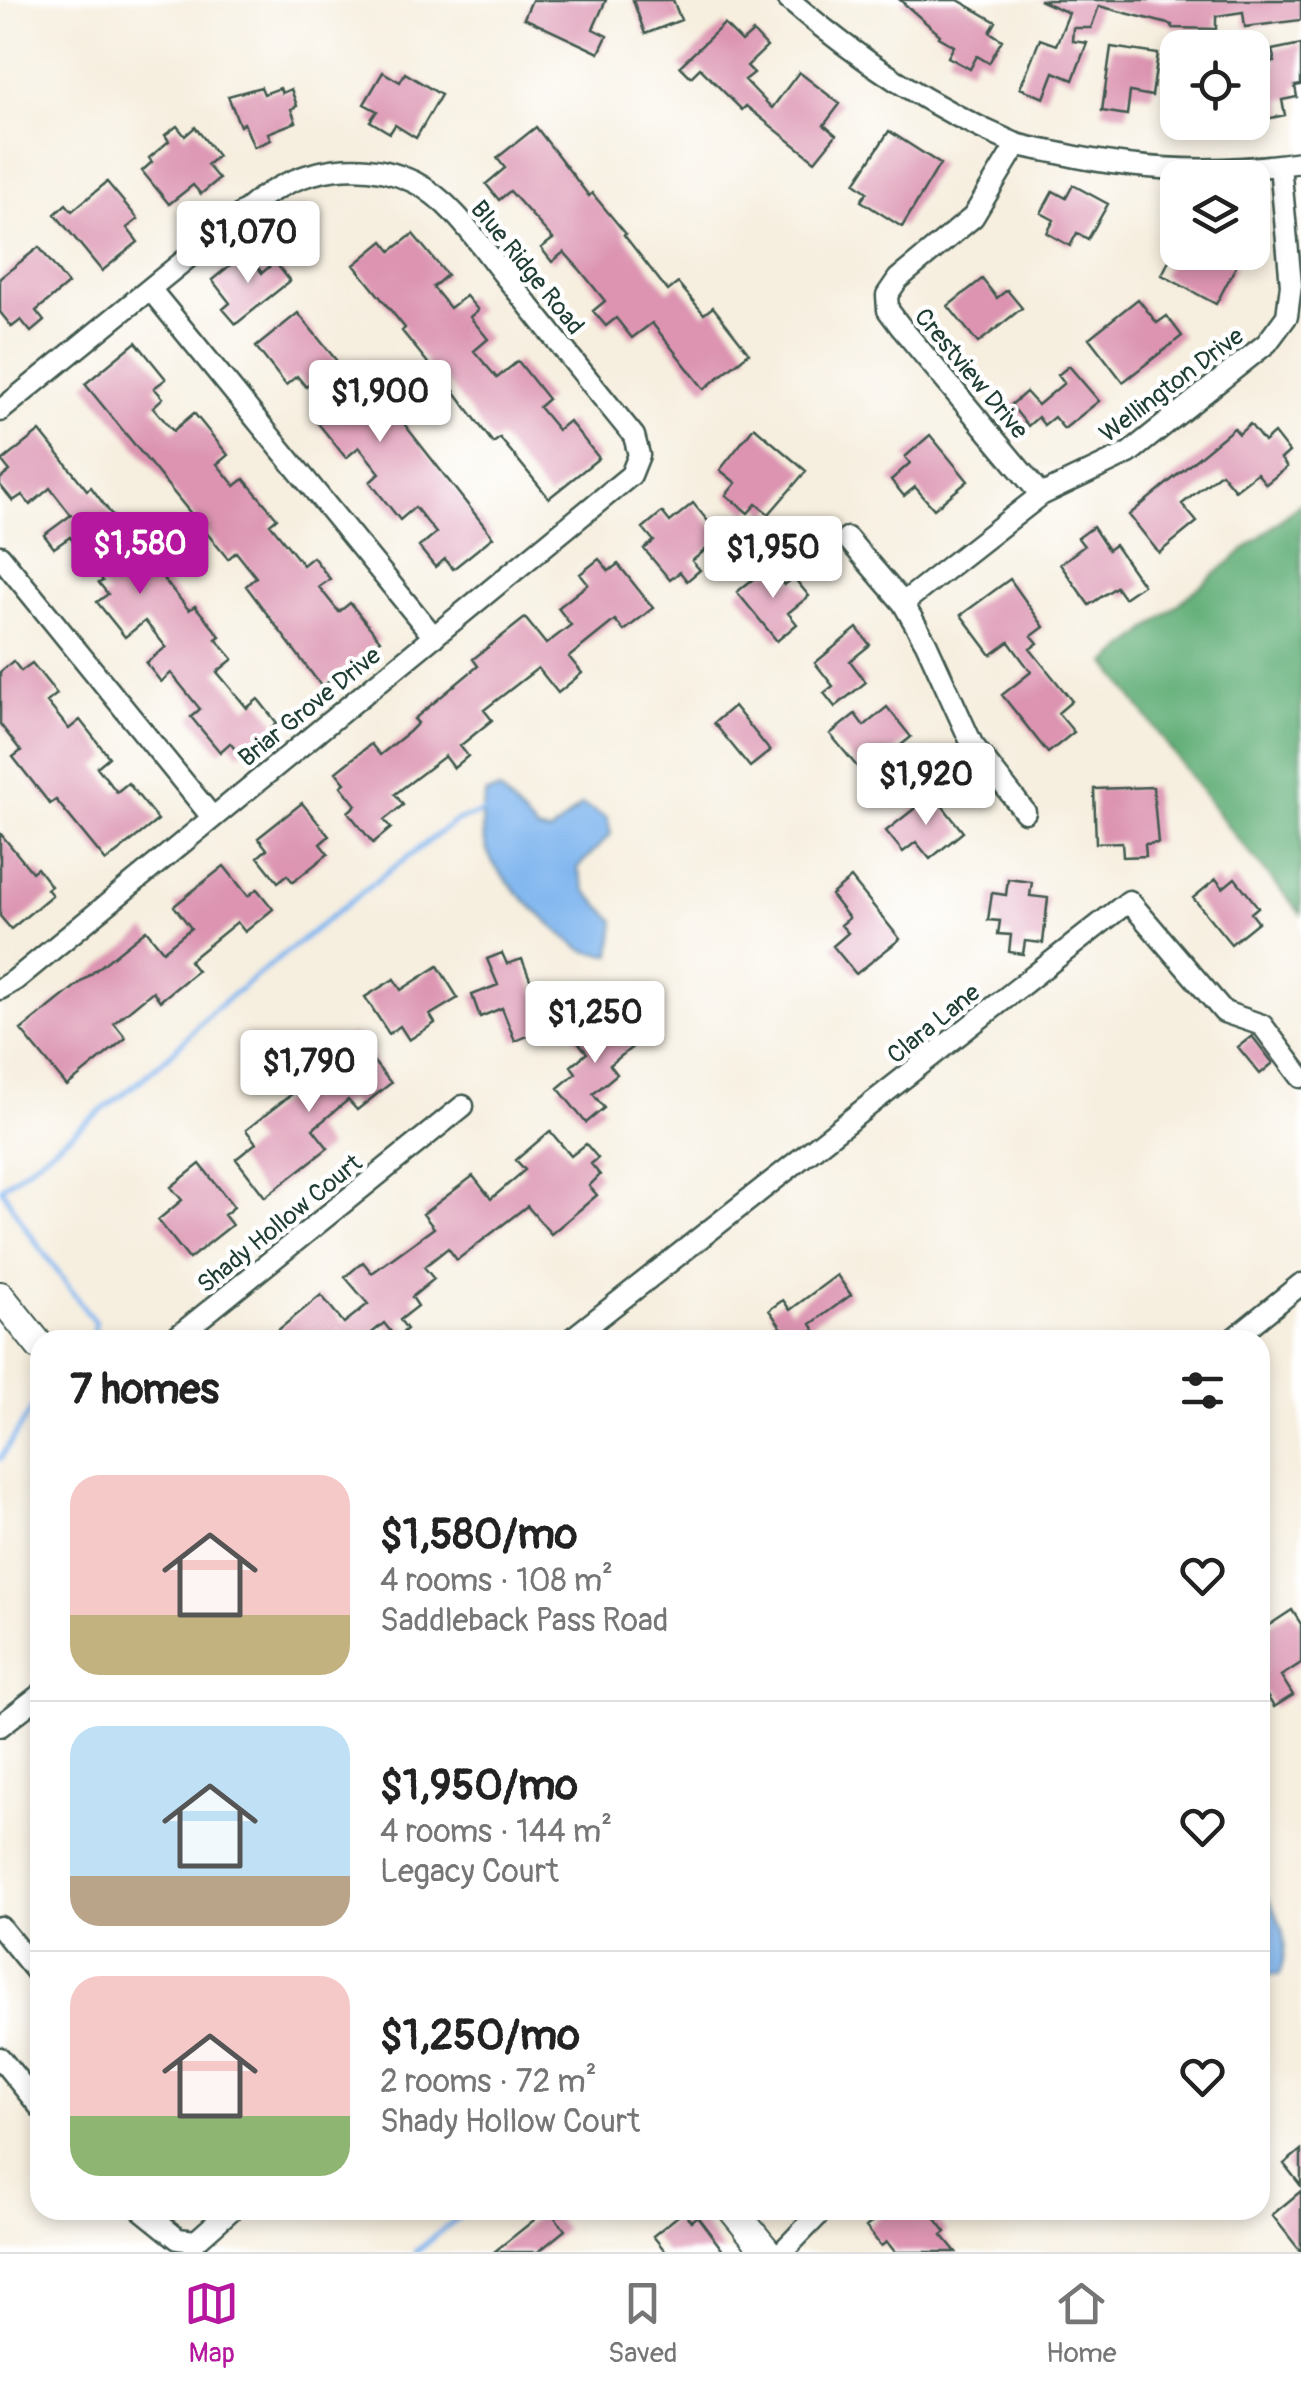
<!DOCTYPE html>
<html lang="en">
<head>
<meta charset="utf-8">
<style>
	body { margin:0; font-family:Pangolin,sans-serif; background:#f2f2f2; color:#222; height:100vh; display:flex; flex-direction:column; font-size:38px; white-space:nowrap }
	* { box-sizing:border-box; margin:0 }
	p { font-size:32px; color:#767676 }
	.icon { flex:none; width:55px; height:55px; fill:none; stroke:currentColor; stroke-width:2; stroke-linecap:round; stroke-linejoin:round }
	.map { position:relative; flex:1; overflow:hidden }
	.sheet { position:absolute; left:30px; top:1330px; width:1240px; height:890px; display:flex; flex-direction:column; background:#fff; border-radius:30px; box-shadow:0 5px 15px #0003 }
	.sheet>* { flex:none }
	.tools { position:absolute; left:1160px; top:30px; display:grid; gap:20px }
	.tools a { display:grid; place-items:center; width:110px; height:110px; border-radius:20px; background:#fff; box-shadow:0 5px 15px #0003; font-size:50px }
	.price { position:absolute; translate:-50% -85px; padding:0 22px; border-radius:10px; background:#fff; color:#222; font-size:32px; line-height:65px; filter:drop-shadow(0 2px 5px #0008) }
	.price::after { content:''; position:absolute; left:50%; top:60px; width:30px; height:22px; margin-left:-15px; background:inherit; clip-path:polygon(0 0,100% 0,50% 100%) }
	.price.current { background:#b5179e; color:#fff }
	ul { padding:0; list-style:none }
	li { display:flex; align-items:center; gap:30px; height:250px; padding:0 40px }
	li+li { border-top:2px solid #e0e0e0 }
	li span { display:grid; place-items:center; flex:none; width:280px; height:200px; border-radius:30px; color:#555 }
	li>.icon { margin-inline-start:auto }
	span .icon { width:120px; height:120px; fill:#fffc; stroke-width:1 }
	li b { font-size:42px }
	h2 { display:flex; justify-content:space-between; align-items:center; height:120px; padding:0 40px; font-size:42px }
	.dock { display:flex; justify-content:space-around; align-items:center; height:140px; border-top:2px solid #e0e0e0; background:#fff; font-size:28px; color:#767676 }
	.dock a { display:grid; justify-items:center; gap:5px }
	.dock .current { color:#b5179e }
	.map>svg:first-child { display:block }
	.forest { fill:#65b07a; stroke:#427657; stroke-width:2.5 }
	.water { fill:#80b6ef; stroke:#507a92; stroke-width:2.5 }
	.lines { fill:none; stroke-linecap:round; stroke-linejoin:round }
	.stream { stroke:#80b6ef; stroke-width:5 }
	.building { fill:#dc94b1 }
	.street-casing { stroke:#3f584e; stroke-width:25 }
	.secondary-casing { stroke:#3f584e; stroke-width:32 }
	.street { stroke:#fff; stroke-width:20 }
	.secondary { stroke:#fff; stroke-width:28 }
	.labels { text-anchor:middle; stroke-width:9; stroke-linejoin:round; paint-order:stroke }
	.street-label { font-size:25px; fill:#1f3d34; stroke:#fff }
</style>
</head>
<body>
<div class="map">
<svg width="1301" height="2252" viewBox="0 0 1301 2252">
	<rect width="100%" height="100%" fill="#fff"/>
	<filter id="ink" filterUnits="userSpaceOnUse"><feTurbulence type="fractalNoise" baseFrequency=".01" numOctaves="2"/><feDisplacementMap in="SourceGraphic" scale="20" xChannelSelector="R" yChannelSelector="G"/><feConvolveMatrix kernelMatrix="1 2 1 2 8 2 1 2 1" color-interpolation-filters="sRGB"/></filter>
	<filter id="wash" filterUnits="userSpaceOnUse"><feTurbulence type="fractalNoise" baseFrequency=".0048" numOctaves="4" result="noise"/><feDisplacementMap in="SourceGraphic" scale="40" xChannelSelector="R" yChannelSelector="G"/><feGaussianBlur stdDeviation="2.25" result="paint"/><feColorMatrix in="noise" values="0 0 0 0 0 0 0 0 0 0 0 0 0 0 0 0 0 1.4 0 .05"/><feComposite in="paint" operator="in"/></filter>
	<g filter="url(#wash)">
		<rect width="100%" height="100%" fill="#f6eede"/>
		<!-- forest -->
		<path class="forest" d="M1301 503V914L1227 826 1107 663Z"/>
		<!-- water -->
		<path class="water" d="M499 790 537 830 550 833 582 805 607 818 611 834 577 868 586 891 615 921 611 955C601 953 589 954 581 949 558 933 506 885 492 861 481 842 480 814 486 793Z
			M1260 1887C1280 1916 1292 1940 1279 1975H1260Z"/>
		<g class="lines">
			<!-- stream -->
			<path class="stream" d="M92 1340 95 1323 25 1227 1 1188 136 1084 170 1055 211 1012 380 878 454 822 483 812
				M0 1459 40 1396
				M416 2252 467 2210"/>
		</g>
		<g id="blocks">
			<!-- building -->
			<path class="building" d="M532 0H606L593 29 607 36 599 53 524 18Z
				M633 0H673L681 20 645 34Z
				M900 0H958L996 22 990 32 1002 40 989 63 977 56 970 69 948 57 954 46 939 37 940 35Z
				M1039 0H1301V20L1245 27 1243 12 1216 16V29L1172 28V25L1099 6 1091 28H1073L1072 41 1087 43 1073 80 1054 72 1044 98 1020 88 1040 39 1056 45 1069 13Z
				M724 24 742 42 753 32 767 47 747 66 754 73 745 80 772 108 799 72 840 104 824 125 836 135 815 161 746 106 742 110 700 68 691 77 680 66Z
				M1301 44V85L1295 86 1297 97 1282 100 1285 115 1266 119 1263 103 1252 105V66L1275 62 1272 50Z
				M1111 47 1158 54 1152 96 1130 92 1127 115 1102 111Z
				M383 72 400 82 405 73 441 95 416 138 395 125 390 133 370 121 377 111 364 104Z
				M261 87 264 94 280 88 282 93 291 89 297 106 291 109 296 122 268 133 271 140 254 147 244 123 240 126 228 96Z
				M177 126 185 136 195 127 218 156 207 165 219 179 201 194 193 185 169 204 142 171 152 162 149 158 169 141 165 135Z
				M536 127 589 196 592 193 626 234 624 235 668 291 678 283 704 314 713 307 749 353 704 389 652 323 632 338 616 318 606 326 593 311 605 301 581 271 564 252 552 262 541 248 553 239 510 191 499 200 486 184 505 168 497 158Z
				M889 131 940 164 902 227 861 201 867 192 855 183Z
				M107 182 138 219 127 228 138 242 102 271 55 214 66 204 72 211Z
				M1073 185 1108 204 1088 239 1077 233 1070 246 1047 233 1054 220 1041 213 1053 191 1066 198Z
				M413 234 447 275 433 287 450 308 466 296 478 310 470 317 488 339 474 351 497 378 518 361 548 399 539 407 558 430 569 421 599 458 549 498 500 438 493 443 443 376 436 381 424 366 428 363 402 331 405 328 354 265 383 241 391 251Z
				M39 247 68 284 36 311 44 321 31 332 21 320 12 327 0 312V278Z
				M246 252 262 273 275 262 290 281 236 324 223 309 230 303 212 280Z
				M1173 252H1211L1236 266 1216 304 1162 275Z
				M982 279 997 298 1007 290 1022 308 978 343 948 306Z
				M1138 299 1157 323 1167 316 1182 336 1123 382 1089 338Z
				M298 313 369 401 379 392 493 537 453 569 445 559 435 567 419 547 436 533 415 507 400 520 370 482 380 473 359 447 346 458 317 422 337 406 315 379 306 387 297 376 286 385 256 347Z
				M136 342 166 379 154 388 163 398 153 407 173 431 194 413 228 455 217 464 235 486 244 479 277 518 270 524 303 565 313 557 330 579 319 587 339 612 350 603 380 640 322 687 246 586 256 577 236 552 228 559 85 384Z
				M1069 366 1099 401 1064 429 1054 417 1044 425 1038 417 1028 426 1011 405 1026 392 1038 405 1064 383 1058 375Z
				M1250 424 1264 442 1274 433 1289 452 1281 459 1287 467 1266 484 1257 473 1235 490 1221 473 1182 504 1197 522 1159 553 1129 515 1234 428 1239 434Z
				M754 427 806 471 769 514 756 504 748 513 726 495 736 483 720 470Z
				M40 431 87 490 91 487 120 526 109 534 129 560 140 550 189 610 195 606 220 636 216 639 233 659 217 672 247 708 258 699 277 723 239 754 230 743 220 752 191 717 200 709 171 673 161 682 146 663 166 647 145 621 125 637 97 602 108 594 99 583 103 581 70 537 54 548 44 535 71 515 50 488 30 505 22 495 13 501 0 485V479L10 471 2 461Z
				M930 435 968 481 934 509 915 487 904 496 891 480 910 463 905 457Z
				M693 503 721 537 692 561 700 570 687 581 680 572 670 580 644 549 654 541 643 528 662 512 670 522Z
				M1093 527 1108 550 1115 545 1143 585 1124 598 1116 587 1089 605 1060 564 1084 546 1078 538Z
				M599 559 609 571 618 564 653 608 624 631 615 620 569 657 582 673 558 693 538 668 484 710 492 720 460 746 468 756 454 768 445 756 395 794 403 805 384 820 391 828 373 843 348 812 356 805 341 786 345 783 336 772 371 744 380 755 409 732 418 723 414 719 478 666 473 659 525 618 546 644 571 625 558 608 588 584 580 574Z
				M769 566 784 585 794 578 809 596 788 613 797 624 777 641 737 592Z
				M1010 579 1044 627 1032 636 1038 643 1030 649 1072 701 1058 713 1074 732 1048 753 1002 695 1031 672 1009 642 991 655 961 615Z
				M857 628 870 645 850 661 866 682 835 707 824 693 833 686 815 663Z
				M13 661 21 671 32 663 57 694 47 702 69 729 80 720 109 757 97 767 117 792 128 783 158 820 106 861 56 800 50 804 13 757 21 751 0 724V672Z
				M734 706 770 751 750 767 714 723Z
				M887 707 911 737 864 775 830 734 855 714 864 726Z
				M1153 787 1158 843 1145 844 1146 856 1123 857 1122 842 1096 843 1094 789Z
				M933 794 963 832 930 859 916 842 903 852 886 831Z
				M302 803 329 836 320 844 328 854 293 882 287 875 278 882 258 857 267 849 258 838Z
				M0 833 32 872 37 868 51 886 47 889 52 895 11 929 0 916Z
				M224 866 248 896 257 889 273 909 245 932 237 922 189 961 197 971 160 1001 153 991 114 1023 126 1038 67 1086 21 1030 146 930 163 951 191 928 174 906Z
				M851 878 900 939 856 974 833 946 848 933 841 925 849 918 831 895Z
				M1235 878 1258 907 1251 913 1258 922 1231 944 1193 898 1216 879 1223 888Z
				M1008 879 1032 882 1030 896 1048 898 1043 943 1025 941 1023 954 1009 952 1011 935 998 934 1000 921 988 920 992 893 1006 895Z
				M502 953 507 964 522 959 549 1027 515 1041 502 1008 480 1017 472 995 498 985 487 959Z
				M438 966 458 998 430 1015 435 1023 409 1040 400 1026 389 1034 365 997 394 979 401 990Z
				M585 1020 596 1034 605 1028 612 1037 628 1024 641 1040 610 1065 617 1074 593 1094 604 1108 586 1123 558 1088 576 1073 571 1066 587 1053 570 1032Z
				M352 1035 391 1083 357 1110 348 1100 313 1129 328 1148 265 1197 236 1159 256 1143 246 1130 302 1086 297 1080Z
				M1252 1036 1273 1063 1260 1074 1238 1047Z
				M550 1131 571 1156 586 1144 598 1158 591 1164 600 1175 589 1186 597 1195 551 1234 527 1206 457 1260 448 1248 424 1267 434 1279 412 1297 418 1306 400 1320 407 1329 396 1338 384 1323 363 1340H266L321 1295 344 1323 368 1304 345 1277 363 1262 372 1273 434 1228 423 1214 473 1176 491 1199 525 1170 516 1160Z
				M200 1164 234 1207 224 1215 232 1225 189 1259 158 1220 182 1200 171 1187Z
				M837 1275 851 1295 811 1324 816 1332 805 1340 800 1333 790 1340 769 1310 783 1300 790 1310Z
				M1292 1610 1301 1624V1663L1281 1676 1293 1695 1274 1707 1260 1685V1631Z
				M1301 2150V2186L1284 2164Z
				M1301 2191V2252L1272 2215Z
				M540 2210H549L565 2230 538 2252H494L534 2220 532 2217Z
				M887 2210H948L936 2219 946 2232 942 2235 956 2252H895L887 2242 881 2246 866 2227Z
				M683 2212 691 2221 697 2216 724 2252H666L653 2236Z"/>
		</g>
	</g>
	<g filter="url(#ink)">
		<use href="#blocks" fill-opacity="0" stroke="#3f584e" stroke-width="2.5"/>
		<g class="lines">
			<!-- street casing -->
			<g class="street-casing">
				<path id="street" d="M789 0C858 59 929 107 1014 143 1027 148 1044 150 1058 153 1137 171 1221 174 1301 162
					M1017 144 973 217 898 279 887 295 888 310 900 326 1041 495
					M150 289 434 637
					M0 411 261 198C306 168 363 157 414 182 454 202 481 247 509 281 551 333 592 385 634 436L639 455 631 475 15 980 0 989
					M847 538 903 603 926 643 972 744 1025 812
					M0 556 212 817
					M903 603 1041 495 1129 453 1267 343 1287 316 1291 285 1280 165
					M173 1340 463 1106
					M570 1340 1129 901 1224 1012 1262 1025 1301 1077
					M1232 1340 1301 1284
					M0 1726 40 1695
					M0 1927 40 1976
					M0 2058 40 2107
					M142 2210 178 2239 196 2241 231 2210
					M782 2252 823 2210"/>
			</g>
			<!-- secondary casing -->
			<g class="secondary-casing">
				<path id="secondary" d="M0 1296 40 1346
					M733 2210 767 2252"/>
			</g>
			<!-- street -->
			<use href="#street" class="street"/>
			<!-- secondary -->
			<use href="#secondary" class="secondary"/>
		</g>
	</g>
	<g class="labels">
		<!-- street labels -->
		<g class="street-label">
			<text transform="translate(528 267) rotate(51)" y="9">Blue Ridge Road</text>
			<text transform="translate(972 373) rotate(50)" y="9">Crestview Drive</text>
			<text transform="translate(1171 384) rotate(-37)" y="9">Wellington Drive</text>
			<text transform="translate(309 706) rotate(-39)" y="9">Briar Grove Drive</text>
			<text transform="translate(933 1023) rotate(-39)" y="9">Clara Lane</text>
			<text transform="translate(279 1223) rotate(-39)" y="9">Shady Hollow Court</text>
		</g>
	</g>
</svg>
<div class="tools">
<a><svg class="icon" aria-label="locate" viewBox="0 0 24 24"><circle cx="12" cy="12" r="6"/><path d="M12 2v4M12 18v4M2 12h4M18 12h4"/></svg></a>
<a><svg class="icon" aria-label="layers" viewBox="0 0 24 24"><path d="M12 4l9 5-9 5-9-5zM3 14l9 5 9-5"/></svg></a>
</div>
<b class="price" style="left:248px;top:286px">$1,070</b>
<b class="price" style="left:380px;top:445px">$1,900</b>
<b class="price current" style="left:140px;top:597px">$1,580</b>
<b class="price" style="left:773px;top:601px">$1,950</b>
<b class="price" style="left:926px;top:828px">$1,920</b>
<b class="price" style="left:595px;top:1066px">$1,250</b>
<b class="price" style="left:309px;top:1115px">$1,790</b>
<section class="sheet">
<h2>7 homes<svg class="icon" aria-label="filters" viewBox="0 0 24 24"><path d="M4 7h16M4 17h16"/><circle cx="9" cy="7" r="2"/><circle cx="15" cy="17" r="2"/></svg></h2>
<ul>
<li><span style="background:linear-gradient(#f6c9c9 70%,#c2b280 0)"><svg class="icon" aria-label="home" viewBox="0 0 24 24"><path d="M3 11l9-7 9 7M6 9v11h12V9"/></svg></span><div><b>$1,580/mo</b><p>4 rooms · 108 m²</p><p>Saddleback Pass Road</p></div><svg class="icon" aria-label="heart" viewBox="0 0 24 24"><path d="M12 20l-8-8c-3-5 5-10 8-4 3-6 11-1 8 4z"/></svg></li>
<li><span style="background:linear-gradient(#bfe0f5 75%,#b9a48a 0)"><svg class="icon" aria-label="home" viewBox="0 0 24 24"><path d="M3 11l9-7 9 7M6 9v11h12V9"/></svg></span><div><b>$1,950/mo</b><p>4 rooms · 144 m²</p><p>Legacy Court</p></div><svg class="icon" aria-label="heart" viewBox="0 0 24 24"><path d="M12 20l-8-8c-3-5 5-10 8-4 3-6 11-1 8 4z"/></svg></li>
<li><span style="background:linear-gradient(#f6c9c9 70%,#8fb573 0)"><svg class="icon" aria-label="home" viewBox="0 0 24 24"><path d="M3 11l9-7 9 7M6 9v11h12V9"/></svg></span><div><b>$1,250/mo</b><p>2 rooms · 72 m²</p><p>Shady Hollow Court</p></div><svg class="icon" aria-label="heart" viewBox="0 0 24 24"><path d="M12 20l-8-8c-3-5 5-10 8-4 3-6 11-1 8 4z"/></svg></li>
</ul>
</section>
</div>
<nav class="dock">
<a class="current"><svg class="icon" aria-label="map" viewBox="0 0 24 24"><path d="M3 6l6-2 6 2 6-2v14l-6 2-6-2-6 2zM9 4v14M15 6v14"/></svg>Map</a>
<a><svg class="icon" aria-label="saved" viewBox="0 0 24 24"><path d="M7 4h10v16l-5-4-5 4z"/></svg>Saved</a>
<a><svg class="icon" aria-label="home" viewBox="0 0 24 24"><path d="M3 11l9-7 9 7M6 9v11h12V9"/></svg>Home</a>
</nav>
</body>
</html>
